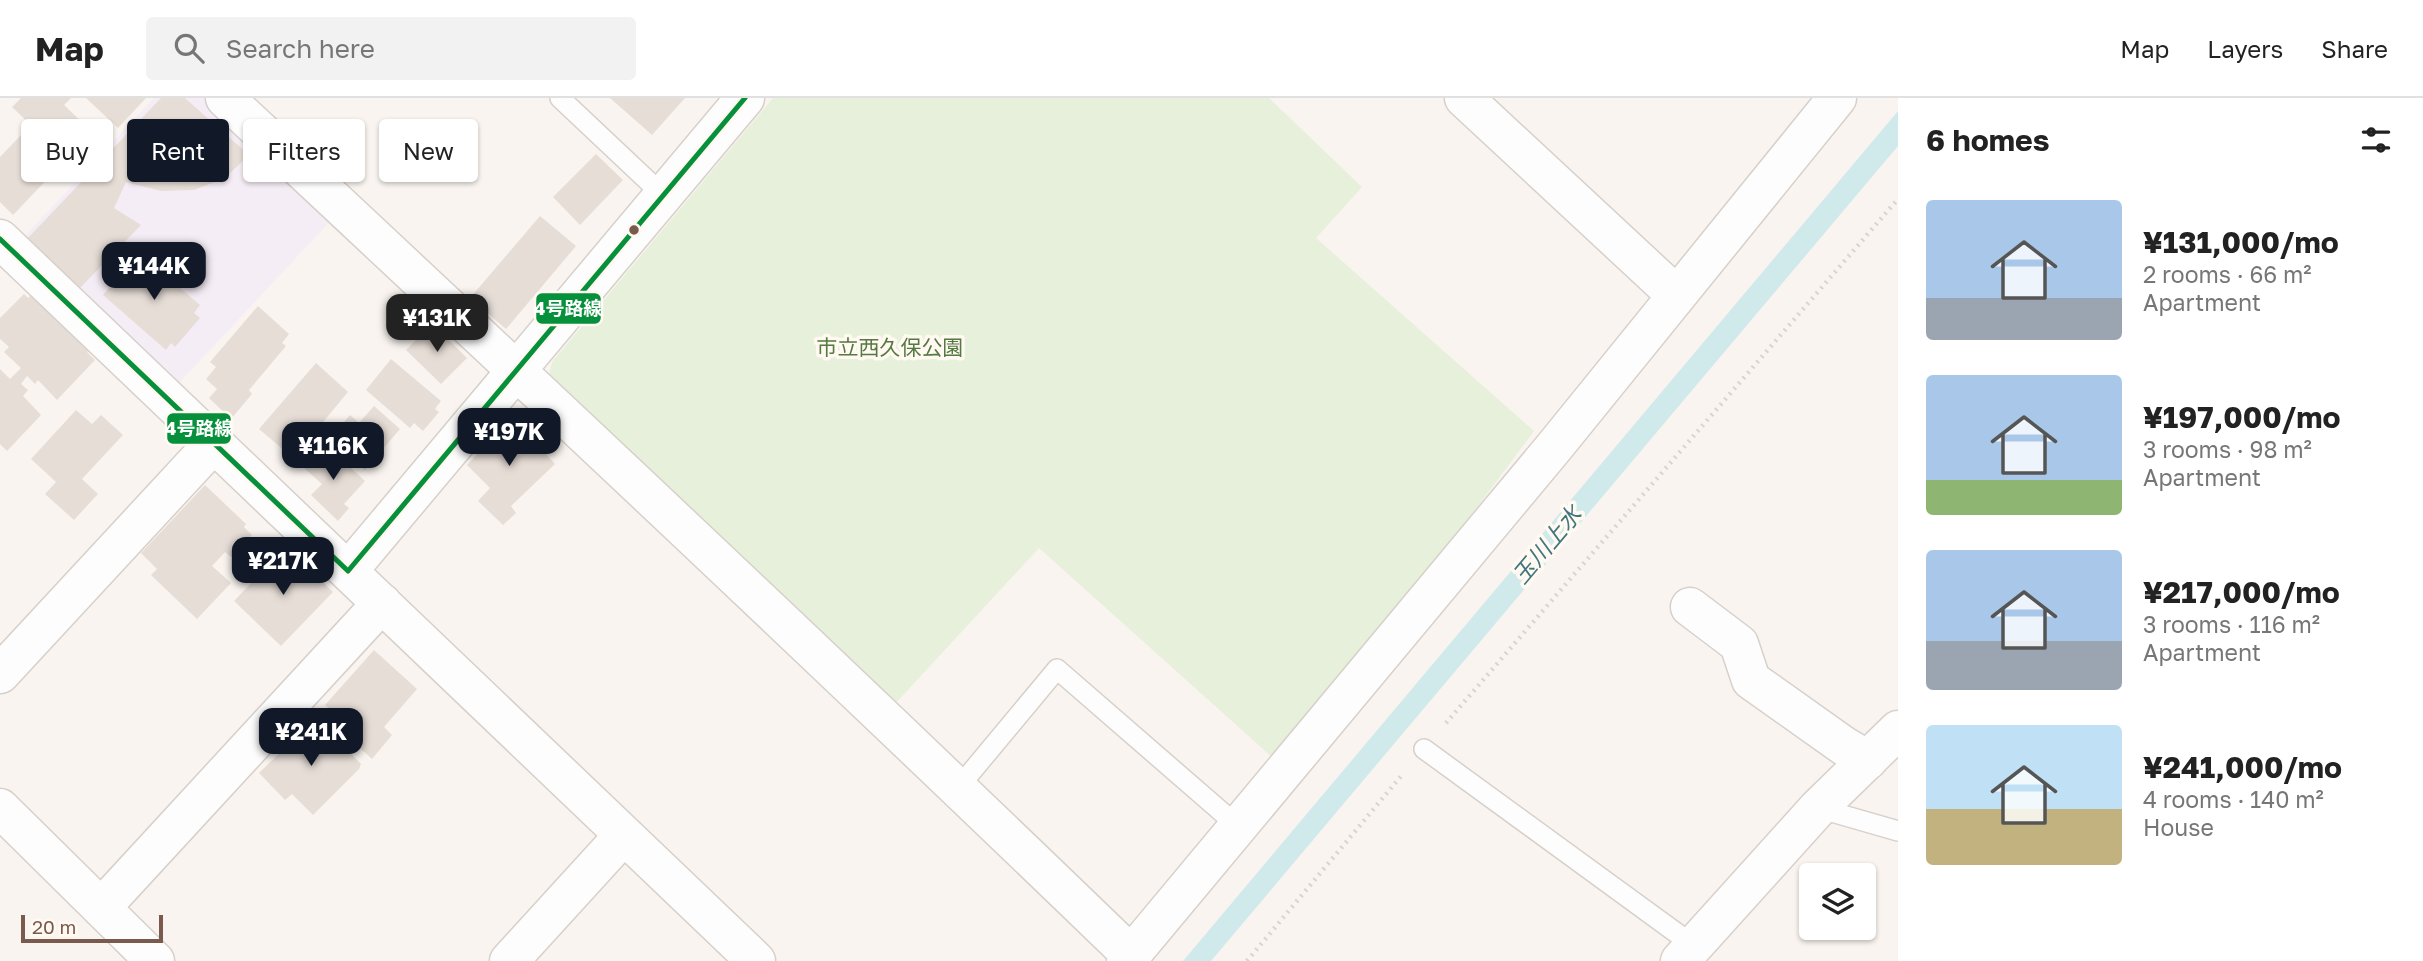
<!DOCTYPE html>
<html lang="en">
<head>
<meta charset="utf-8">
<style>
	body { margin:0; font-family:"Golos Text","Noto Sans JP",sans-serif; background:#f2f2f2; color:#222; height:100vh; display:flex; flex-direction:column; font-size:26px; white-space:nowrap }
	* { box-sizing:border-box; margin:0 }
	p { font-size:23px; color:#767676 }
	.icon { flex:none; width:38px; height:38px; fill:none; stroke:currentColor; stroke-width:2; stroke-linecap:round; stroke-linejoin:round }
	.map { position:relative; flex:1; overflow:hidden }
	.sheet { display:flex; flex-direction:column; background:#fff; width:525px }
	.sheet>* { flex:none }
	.hud { position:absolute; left:21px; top:21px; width:665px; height:63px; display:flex; gap:14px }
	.fabs { position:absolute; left:1799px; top:765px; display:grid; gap:14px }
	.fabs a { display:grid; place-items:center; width:77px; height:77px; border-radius:7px; background:#fff; box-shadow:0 2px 5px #0004; font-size:35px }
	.scale { position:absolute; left:21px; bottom:18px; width:142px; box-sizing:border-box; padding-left:7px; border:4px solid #7a5a4d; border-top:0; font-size:19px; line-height:24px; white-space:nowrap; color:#7a5a4d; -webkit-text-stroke:5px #fff9f2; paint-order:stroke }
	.price { position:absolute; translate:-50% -60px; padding:0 16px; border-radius:14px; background:#111827; color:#fff; font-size:23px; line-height:46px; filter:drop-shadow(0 2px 4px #0008) }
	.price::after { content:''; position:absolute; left:50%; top:42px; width:21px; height:16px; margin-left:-10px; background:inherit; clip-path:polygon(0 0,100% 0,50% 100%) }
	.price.on { background:#222; color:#fff }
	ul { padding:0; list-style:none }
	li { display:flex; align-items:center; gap:21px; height:175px; padding:0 28px }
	li span { display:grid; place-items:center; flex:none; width:196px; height:140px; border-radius:7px; color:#555 }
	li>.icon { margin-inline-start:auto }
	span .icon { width:84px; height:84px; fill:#fffc; stroke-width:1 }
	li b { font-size:30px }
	h2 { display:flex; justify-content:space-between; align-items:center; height:84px; padding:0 28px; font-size:30px }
	.tag { padding:0 24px; border-radius:7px; background:#fff; box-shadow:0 2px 5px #0004; font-size:24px; line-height:63px }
	.tag.on { background:#111827; color:#fff }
	header { display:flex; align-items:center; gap:42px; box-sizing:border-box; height:98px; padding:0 35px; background:#fff; border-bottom:2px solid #e0e0e0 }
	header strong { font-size:33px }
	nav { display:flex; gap:38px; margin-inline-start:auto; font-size:24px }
	.search { width:490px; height:63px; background:#f2f2f2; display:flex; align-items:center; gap:18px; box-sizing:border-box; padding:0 24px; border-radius:7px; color:#767676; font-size:26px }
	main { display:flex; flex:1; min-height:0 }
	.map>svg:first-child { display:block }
	.education { fill:#f5edf5 }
	.green { fill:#e7f0da }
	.water { fill:#d0e9ea }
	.building { fill:#e6ddd6 }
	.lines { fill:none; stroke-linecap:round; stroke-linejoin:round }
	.lane-casing { stroke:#d7d0ca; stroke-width:22 }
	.street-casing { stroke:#d7d0ca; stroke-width:41 }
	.secondary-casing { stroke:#d9d0cb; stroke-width:41 }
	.path { stroke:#dbd3d0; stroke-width:4.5; stroke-dasharray:2 5; stroke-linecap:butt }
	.lane { stroke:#fefdfd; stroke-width:19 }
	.street { stroke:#fefdfd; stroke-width:38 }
	.secondary { stroke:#fefdfd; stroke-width:38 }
	.bus-1-casing { stroke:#fff9f2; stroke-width:10 }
	.bus-1 { stroke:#06903b; stroke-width:5 }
	.bus-dot { fill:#7a5a4d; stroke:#fff9f2; stroke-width:2.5 }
	.labels { text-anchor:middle; stroke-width:7; stroke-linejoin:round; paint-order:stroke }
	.park-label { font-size:21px; fill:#557a41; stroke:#fff9f2 }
	.water-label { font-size:23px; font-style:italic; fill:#40777e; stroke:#fff9f2 }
	.line-badge { stroke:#fff9f2; stroke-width:2.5 }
	.badge-label { font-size:19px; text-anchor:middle; font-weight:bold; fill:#fff }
</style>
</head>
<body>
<header>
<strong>Map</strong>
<div class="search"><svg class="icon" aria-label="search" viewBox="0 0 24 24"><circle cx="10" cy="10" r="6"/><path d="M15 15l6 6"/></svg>Search here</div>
<nav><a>Map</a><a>Layers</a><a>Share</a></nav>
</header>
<main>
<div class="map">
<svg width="1898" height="863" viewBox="0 0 1898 863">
	<rect width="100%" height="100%" fill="#f9f4ef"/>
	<!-- education -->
	<path class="education" d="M154 0H217L339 114 179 285 24 139Z"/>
	<!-- green -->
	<path class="green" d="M773 0H1269L1362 89 1316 140 1534 333 1431 471 1272 659 1039 450 893 608 548 281 552 264Z"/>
	<!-- water -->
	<path class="water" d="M1898 13V48L1211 863H1183Z"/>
	<!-- building -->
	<path class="building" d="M21 0H71L64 7 88 30 62 57 12 9Z
		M86 0H146L118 30Z
		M161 0H185L249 57 225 80 194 92 161 93 126 84 114 110 141 127 80 190 28 140Z
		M610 0H685L652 37Z
		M22 36 57 71 13 117 0 104V59Z
		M596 56 623 82 580 127 553 99Z
		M540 118 576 148 506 231 470 200Z
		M139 155 200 207 194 215 200 220 175 249 171 245 166 252 103 197Z
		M24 196 28 200 31 197 89 252 87 254 95 262 57 302 38 282 35 286 27 278 21 286 28 292 23 298 41 317 7 353 0 346V271L10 281 21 270 4 254 9 249 0 241V220Z
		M258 208 289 236 282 245 286 248 249 292 252 296 231 321 209 300 217 291 206 281 216 269 210 264Z
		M432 226 467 260 441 286 406 252Z
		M391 261 441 303 435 311 439 314 423 333 414 325 410 330 366 292Z
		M316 265 348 294 293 360 259 331Z
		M374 308 400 331 365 372 329 342 350 317 359 325Z
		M76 312 92 326 101 317 123 337 82 381 98 396 74 422 45 396 56 384 31 361Z
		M512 320 520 321 536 338 532 341 555 366 511 408 516 415 503 427 478 403 490 390 467 367Z
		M326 347 365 383 344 406 349 410 338 423 311 397 322 386 304 370Z
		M205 387 246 426 244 429 252 437 231 459 225 454 212 468 231 485 197 521 151 477 157 471 141 455Z
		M283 452 303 472 306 468 333 494 281 548 234 503Z
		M374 552 417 591 384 629 392 637 372 661 341 633 346 626 325 607Z
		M316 620 361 666 359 671 313 717 292 696 285 702 259 675Z"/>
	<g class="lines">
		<!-- lane casing -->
		<g class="lane-casing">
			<path id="lane" d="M560 0 664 98
				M1424 651 1693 847
				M958 690 1057 571 1239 729
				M1818 710 1898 733"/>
		</g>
		<!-- street casing -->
		<g class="street-casing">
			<path id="street" d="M225 0C529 284 832 568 1131 857
				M1464 0 1676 197
				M0 141 756 863
				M348 473 745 0
				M1690 509 1739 546 1751 582 1844 648 1868 662
				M0 576 214 345
				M0 710 155 863
				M101 810 382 505
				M509 863 624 737
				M1126 863 1555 348 1837 0"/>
		</g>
		<!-- secondary casing -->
		<g class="secondary-casing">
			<path id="secondary" d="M1680 863 1818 710 1898 632"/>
		</g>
		<!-- path -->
		<path class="path" d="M1446 625 1898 101
			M1247 863 1402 677"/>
		<!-- lane -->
		<use href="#lane" class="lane"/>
		<!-- street -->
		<use href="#street" class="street"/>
		<!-- secondary -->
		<use href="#secondary" class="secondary"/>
		<!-- bus-1 casing -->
		<g class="bus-1-casing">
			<path id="bus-1" d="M0 141 348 473 745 0"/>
		</g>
		<!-- bus-1 -->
		<use href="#bus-1" class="bus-1"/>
	</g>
	<!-- markers -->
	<circle class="bus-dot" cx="634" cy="132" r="6"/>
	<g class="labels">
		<!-- park labels -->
		<g class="park-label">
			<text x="890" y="257">市立西久保公園</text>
		</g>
		<!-- water labels -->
		<g class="water-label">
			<text transform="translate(1547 447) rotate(-50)" y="8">玉川上水</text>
		</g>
	</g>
	<g class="line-badge">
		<rect x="535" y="194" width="67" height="33" rx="7" fill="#06903b"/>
		<rect x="166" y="314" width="66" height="33" rx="7" fill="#06903b"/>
	</g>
	<g class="badge-label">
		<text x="568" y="217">4号路線</text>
		<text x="199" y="337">4号路線</text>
	</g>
</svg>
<div class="fabs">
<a><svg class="icon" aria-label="layers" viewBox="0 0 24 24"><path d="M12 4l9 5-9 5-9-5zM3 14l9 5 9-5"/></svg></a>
</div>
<div class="scale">20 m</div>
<b class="price" style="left:154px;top:204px">¥144K</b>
<b class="price on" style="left:437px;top:256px">¥131K</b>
<b class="price" style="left:509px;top:370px">¥197K</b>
<b class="price" style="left:333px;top:384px">¥116K</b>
<b class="price" style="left:283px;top:499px">¥217K</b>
<b class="price" style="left:311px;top:670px">¥241K</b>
<div class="hud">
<a class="tag">Buy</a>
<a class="tag on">Rent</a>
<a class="tag">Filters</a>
<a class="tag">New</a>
</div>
</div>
<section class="sheet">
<h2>6 homes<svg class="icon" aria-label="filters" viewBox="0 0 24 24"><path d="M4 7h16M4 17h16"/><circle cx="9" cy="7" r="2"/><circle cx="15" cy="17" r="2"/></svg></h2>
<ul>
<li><span style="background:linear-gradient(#a9c7e8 70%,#9aa5b1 0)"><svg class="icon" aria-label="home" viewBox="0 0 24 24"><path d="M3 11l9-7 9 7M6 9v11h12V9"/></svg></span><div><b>¥131,000/mo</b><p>2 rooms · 66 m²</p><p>Apartment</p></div></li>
<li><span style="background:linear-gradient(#a9c7e8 75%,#8fb573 0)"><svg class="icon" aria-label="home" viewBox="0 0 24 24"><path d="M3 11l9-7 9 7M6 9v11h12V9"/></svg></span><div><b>¥197,000/mo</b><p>3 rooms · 98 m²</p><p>Apartment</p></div></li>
<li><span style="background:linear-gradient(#a9c7e8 65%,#9aa5b1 0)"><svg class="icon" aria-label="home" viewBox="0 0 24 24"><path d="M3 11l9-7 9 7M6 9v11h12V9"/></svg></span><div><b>¥217,000/mo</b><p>3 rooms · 116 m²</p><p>Apartment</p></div></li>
<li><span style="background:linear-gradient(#bfe0f5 60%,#c2b280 0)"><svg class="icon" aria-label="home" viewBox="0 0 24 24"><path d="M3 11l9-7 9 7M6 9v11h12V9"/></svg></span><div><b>¥241,000/mo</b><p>4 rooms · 140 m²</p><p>House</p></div></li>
</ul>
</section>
</main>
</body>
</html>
